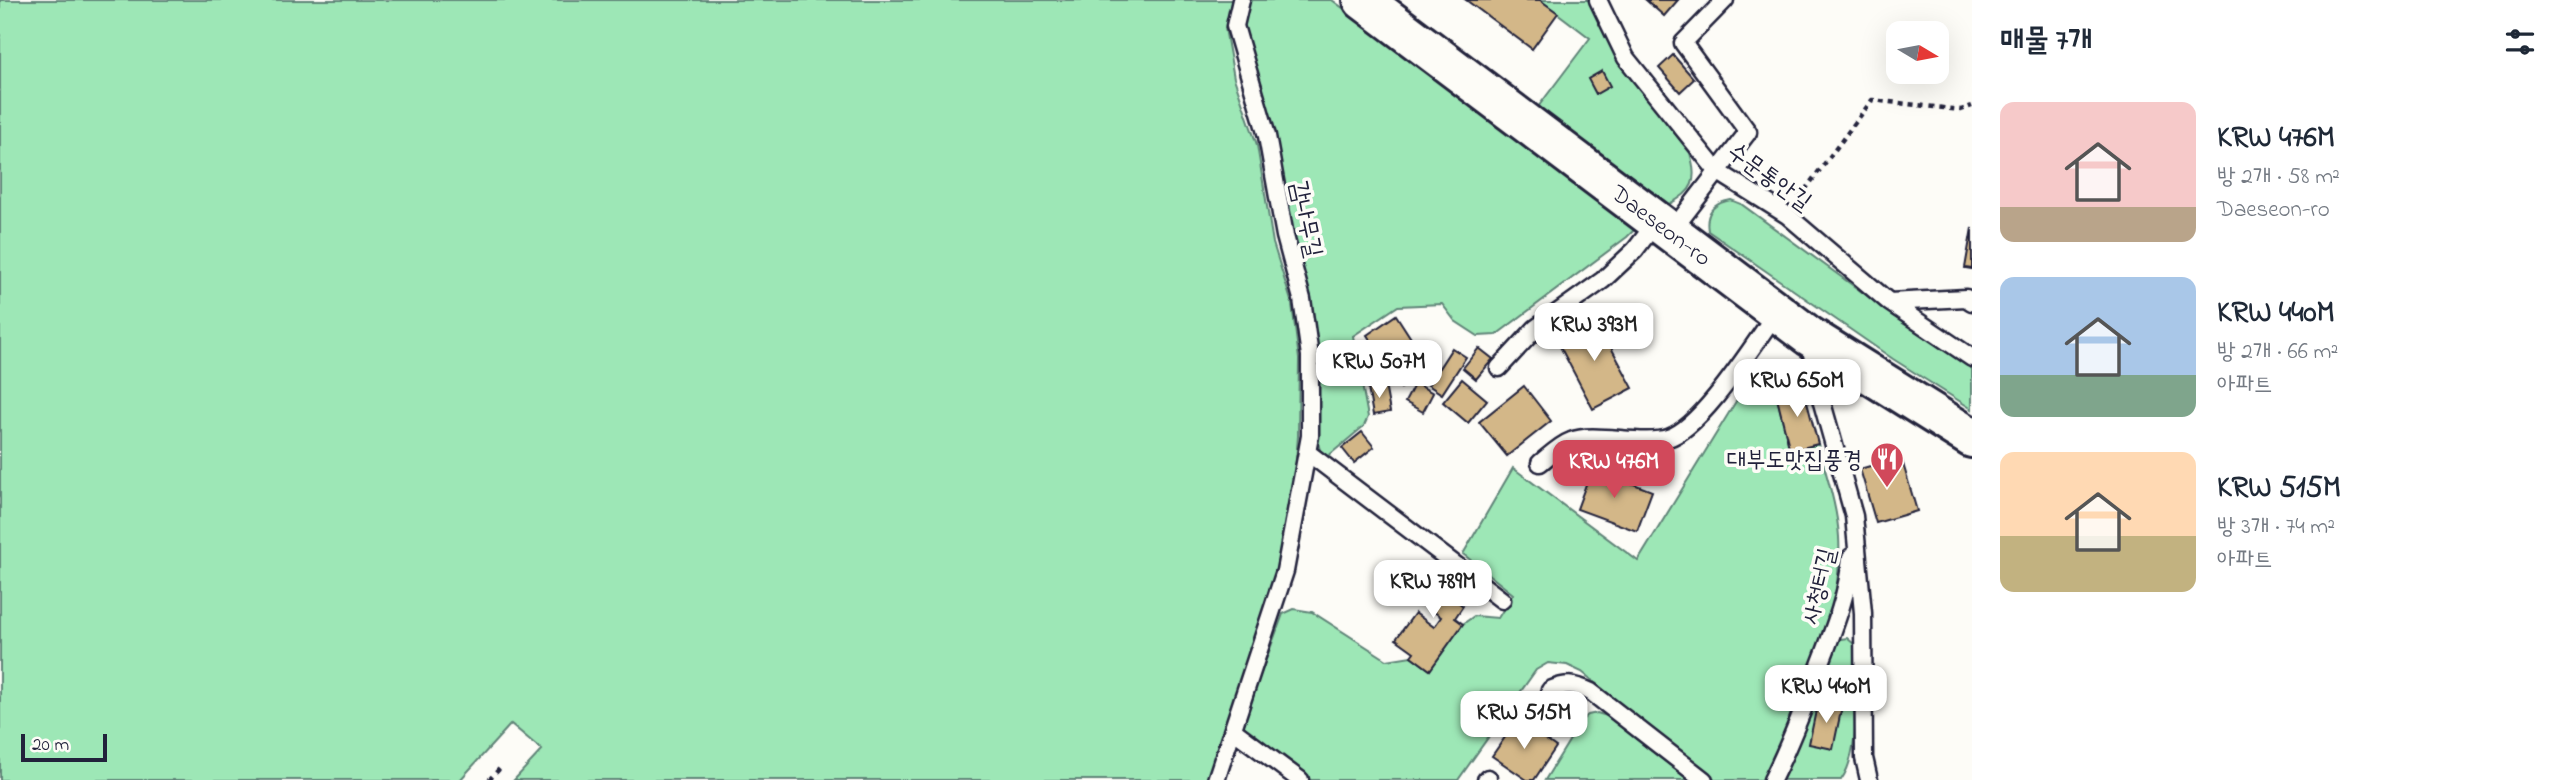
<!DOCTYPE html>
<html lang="ko">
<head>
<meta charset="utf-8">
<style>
	body { margin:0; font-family:"Indie Flower","Poor Story",sans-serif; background:#f2f2f3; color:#1f2937; height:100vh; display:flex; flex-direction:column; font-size:26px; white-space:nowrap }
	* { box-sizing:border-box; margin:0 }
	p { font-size:23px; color:#747a83 }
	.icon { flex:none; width:38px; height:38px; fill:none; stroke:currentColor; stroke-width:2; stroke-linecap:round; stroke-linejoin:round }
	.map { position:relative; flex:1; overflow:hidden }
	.side { display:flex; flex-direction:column; background:#fff; width:595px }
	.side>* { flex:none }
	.needle { width:46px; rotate:100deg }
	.controls { position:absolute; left:1886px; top:21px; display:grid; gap:14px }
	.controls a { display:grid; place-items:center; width:63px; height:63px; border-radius:14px; background:#fff; box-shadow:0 7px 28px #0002; font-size:35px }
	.scale { position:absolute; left:21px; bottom:18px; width:86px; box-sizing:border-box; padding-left:7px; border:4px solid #22223b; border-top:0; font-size:19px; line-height:24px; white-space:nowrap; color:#22223b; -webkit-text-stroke:5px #fdfcf7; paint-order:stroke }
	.price { position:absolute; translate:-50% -60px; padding:0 16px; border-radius:14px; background:#fff; color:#222; font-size:23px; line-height:46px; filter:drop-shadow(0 2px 4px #0008) }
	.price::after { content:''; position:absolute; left:50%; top:42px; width:21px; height:16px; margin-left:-10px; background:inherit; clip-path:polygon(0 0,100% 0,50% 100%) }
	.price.active { background:#d1495b; color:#fff }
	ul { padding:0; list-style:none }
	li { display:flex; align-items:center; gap:21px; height:175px; padding:0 28px }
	li span { display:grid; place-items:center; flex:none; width:196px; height:140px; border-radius:14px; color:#555 }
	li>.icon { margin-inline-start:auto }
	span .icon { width:84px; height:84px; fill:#fffc; stroke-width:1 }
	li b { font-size:30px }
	h2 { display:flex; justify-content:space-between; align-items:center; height:84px; padding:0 28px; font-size:30px }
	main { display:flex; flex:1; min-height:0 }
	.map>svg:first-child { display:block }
	.green { fill:#9de7b6; stroke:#608478; stroke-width:2 }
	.building { fill:#d3b788; stroke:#22223b; stroke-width:2 }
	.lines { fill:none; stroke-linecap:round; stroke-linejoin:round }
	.lane-casing { stroke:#22223b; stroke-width:21 }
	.secondary-casing { stroke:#22223b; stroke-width:44 }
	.path { stroke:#22223b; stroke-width:4.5; stroke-dasharray:5 5; stroke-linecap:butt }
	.lane { stroke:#fdfcf7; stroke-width:16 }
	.secondary { stroke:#fdfcf7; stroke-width:38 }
	.labels { text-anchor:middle; stroke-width:7; stroke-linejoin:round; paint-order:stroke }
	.street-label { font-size:24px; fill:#22223b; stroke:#fdfcf7 }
	.poi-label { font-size:24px; fill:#22223b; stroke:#fdfcf7; text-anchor:end }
</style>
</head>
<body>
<main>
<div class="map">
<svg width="1972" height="780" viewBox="0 0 1972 780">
	<rect width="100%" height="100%" fill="#fdfcf7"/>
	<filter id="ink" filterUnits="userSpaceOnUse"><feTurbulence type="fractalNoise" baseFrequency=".0143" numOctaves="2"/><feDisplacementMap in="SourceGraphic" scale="14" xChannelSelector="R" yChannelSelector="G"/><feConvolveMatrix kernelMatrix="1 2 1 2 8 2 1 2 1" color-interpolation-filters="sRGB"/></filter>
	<g filter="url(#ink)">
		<!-- green -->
		<path class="green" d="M0 0H1234L1225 28 1234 78 1257 145 1273 243 1292 304 1299 359 1298 436 1294 486 1277 570 1208 780H514L542 750 511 724 460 780H0Z
			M1250 0H1332L1638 226 1627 237 1496 335 1478 336 1455 321 1442 304 1398 306 1353 336 1368 417 1364 426 1327 457 1321 453 1318 443 1317 358 1310 298 1292 236 1242 24Z
			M1540 0H1590L1629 75 1690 153C1698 180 1694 192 1669 204L1538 107 1590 38Z
			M1731 200 1741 204 1899 319 1972 369V409L1893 359 1708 231C1705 213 1713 203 1731 200Z
			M1756 387 1776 394 1790 451 1818 444C1826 475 1837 505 1839 537 1844 620 1798 707 1764 780H1714L1582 672 1567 665 1548 663 1536 670 1458 780H1310L1244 732 1242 724 1283 614 1294 609 1312 612 1387 660 1411 656 1430 670 1463 624 1474 616 1498 618 1513 594 1463 554 1513 468 1638 561 1738 398 1746 389Z
			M1847 638 1854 644 1856 656C1855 690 1861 753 1841 780H1779L1835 645 1841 639Z
			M1597 713 1607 716 1689 780H1545L1582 720 1588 715Z"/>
		<!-- building -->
		<path class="building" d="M1466 0H1540L1558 13 1532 49Z
			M1646 0H1678L1664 16Z
			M1673 55 1694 79 1680 92 1659 68Z
			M1602 71 1610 86 1596 94 1588 79Z
			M1972 228V269L1965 268Z
			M1396 315 1430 368 1401 388 1367 335Z
			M1594 316 1633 388 1593 409 1555 337Z
			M1452 348 1466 357 1442 394 1428 385Z
			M1479 348 1493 359 1476 379 1463 368Z
			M1462 379 1487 400 1468 423 1443 402Z
			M1415 383 1433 393 1423 412 1405 402Z
			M1385 385 1390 412 1373 415 1368 388Z
			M1524 386 1551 421 1507 456 1479 422Z
			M1803 387 1818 444 1790 451 1776 394Z
			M1362 432 1374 447 1354 463 1342 448Z
			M1901 457 1917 511 1876 523 1860 469Z
			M1592 468 1652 491 1637 531 1577 509Z
			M1427 567 1462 592 1456 600 1463 606 1455 618 1463 624 1430 670 1411 656 1414 652 1396 639 1415 613 1434 627 1441 617 1430 609 1434 603 1413 587Z
			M1818 701 1842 706 1833 749 1809 744Z
			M1517 720 1556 747 1534 780H1527L1492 756Z"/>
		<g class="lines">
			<!-- lane casing -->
			<g class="lane-casing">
				<path id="lane" d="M1598 0 1626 58 1717 171 1787 215 1889 302 1966 298 1972 302
					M1671 232 1748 132 1683 43 1725 0
					M1889 302 1972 358
					M1810 341 1817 385 1854 516 1863 613 1864 758 1869 780
					M1499 368 1536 328 1603 280 1635 250 1657 221
					M1307 452 1502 600
					M1540 463C1549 456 1560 445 1571 441 1593 431 1641 446 1668 438 1702 428 1755 342 1777 312
					M1550 690C1567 683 1575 684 1591 692L1704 780
					M1233 730 1300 780
					M1216 780 1285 571 1310 436V356L1302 299 1285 236 1267 136 1235 26 1241 0
					M1486 780 1488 778
					M1772 780C1791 743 1805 704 1820 665 1833 631 1848 594 1851 557"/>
			</g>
			<!-- secondary casing -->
			<g class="secondary-casing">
				<g id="secondary">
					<path id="s1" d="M1363 0 1809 336 1972 438"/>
				</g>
			</g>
			<!-- path -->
			<path class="path" d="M1799 198 1872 100 1961 110 1972 106
				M489 780 502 766"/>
			<!-- lane -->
			<use href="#lane" class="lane"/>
			<!-- secondary -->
			<use href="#secondary" class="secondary"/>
		</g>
	</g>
	<!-- icons -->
	<defs>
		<g id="restaurant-pin" transform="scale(1.75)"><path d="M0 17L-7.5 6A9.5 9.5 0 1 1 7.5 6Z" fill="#d1495b" stroke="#fdfcf7"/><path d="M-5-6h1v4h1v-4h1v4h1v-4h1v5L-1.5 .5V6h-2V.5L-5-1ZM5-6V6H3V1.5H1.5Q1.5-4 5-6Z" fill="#fff"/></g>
	</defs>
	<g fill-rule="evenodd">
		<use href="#restaurant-pin" x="1887" y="459"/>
	</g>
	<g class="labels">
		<!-- street labels -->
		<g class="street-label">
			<text transform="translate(1770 176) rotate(36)" y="8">수문통안길</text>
			<text transform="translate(1307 219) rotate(78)" y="8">감나무길</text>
			<text dy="8" stroke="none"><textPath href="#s1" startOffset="374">Daeseon-ro</textPath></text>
			<text transform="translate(1818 586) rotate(-77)" y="8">사청터길</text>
		</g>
		<!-- poi labels -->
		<g class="poi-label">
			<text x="1862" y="467">대부도맛집풍경</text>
		</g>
	</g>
</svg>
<div class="controls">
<a><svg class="needle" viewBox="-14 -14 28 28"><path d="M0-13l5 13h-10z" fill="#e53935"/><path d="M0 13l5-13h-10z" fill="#747a83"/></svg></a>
</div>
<div class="scale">20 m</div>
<b class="price" style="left:1594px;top:363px">KRW 393M</b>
<b class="price" style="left:1379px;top:400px">KRW 507M</b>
<b class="price" style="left:1797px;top:419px">KRW 650M</b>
<b class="price active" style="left:1614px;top:500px">KRW 476M</b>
<b class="price" style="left:1433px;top:620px">KRW 789M</b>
<b class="price" style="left:1826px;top:725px">KRW 440M</b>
<b class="price" style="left:1524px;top:751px">KRW 515M</b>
</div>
<section class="side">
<h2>매물 7개<svg class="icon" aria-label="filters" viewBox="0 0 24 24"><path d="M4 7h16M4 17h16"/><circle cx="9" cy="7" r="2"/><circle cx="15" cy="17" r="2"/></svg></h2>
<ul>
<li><span style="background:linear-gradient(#f6c9c9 75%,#b9a48a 0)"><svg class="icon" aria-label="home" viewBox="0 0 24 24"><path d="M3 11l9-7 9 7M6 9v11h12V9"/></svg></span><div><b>KRW 476M</b><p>방 2개 · 58 m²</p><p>Daeseon-ro</p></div></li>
<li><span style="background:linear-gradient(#a9c7e8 70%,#7fa58c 0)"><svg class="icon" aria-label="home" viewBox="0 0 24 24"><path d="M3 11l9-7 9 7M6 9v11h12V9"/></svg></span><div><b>KRW 440M</b><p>방 2개 · 66 m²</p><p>아파트</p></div></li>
<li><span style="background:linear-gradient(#ffd9b3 60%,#c2b280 0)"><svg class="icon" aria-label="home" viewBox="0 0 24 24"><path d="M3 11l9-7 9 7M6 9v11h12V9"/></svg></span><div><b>KRW 515M</b><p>방 3개 · 74 m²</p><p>아파트</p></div></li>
</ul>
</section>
</main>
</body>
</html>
